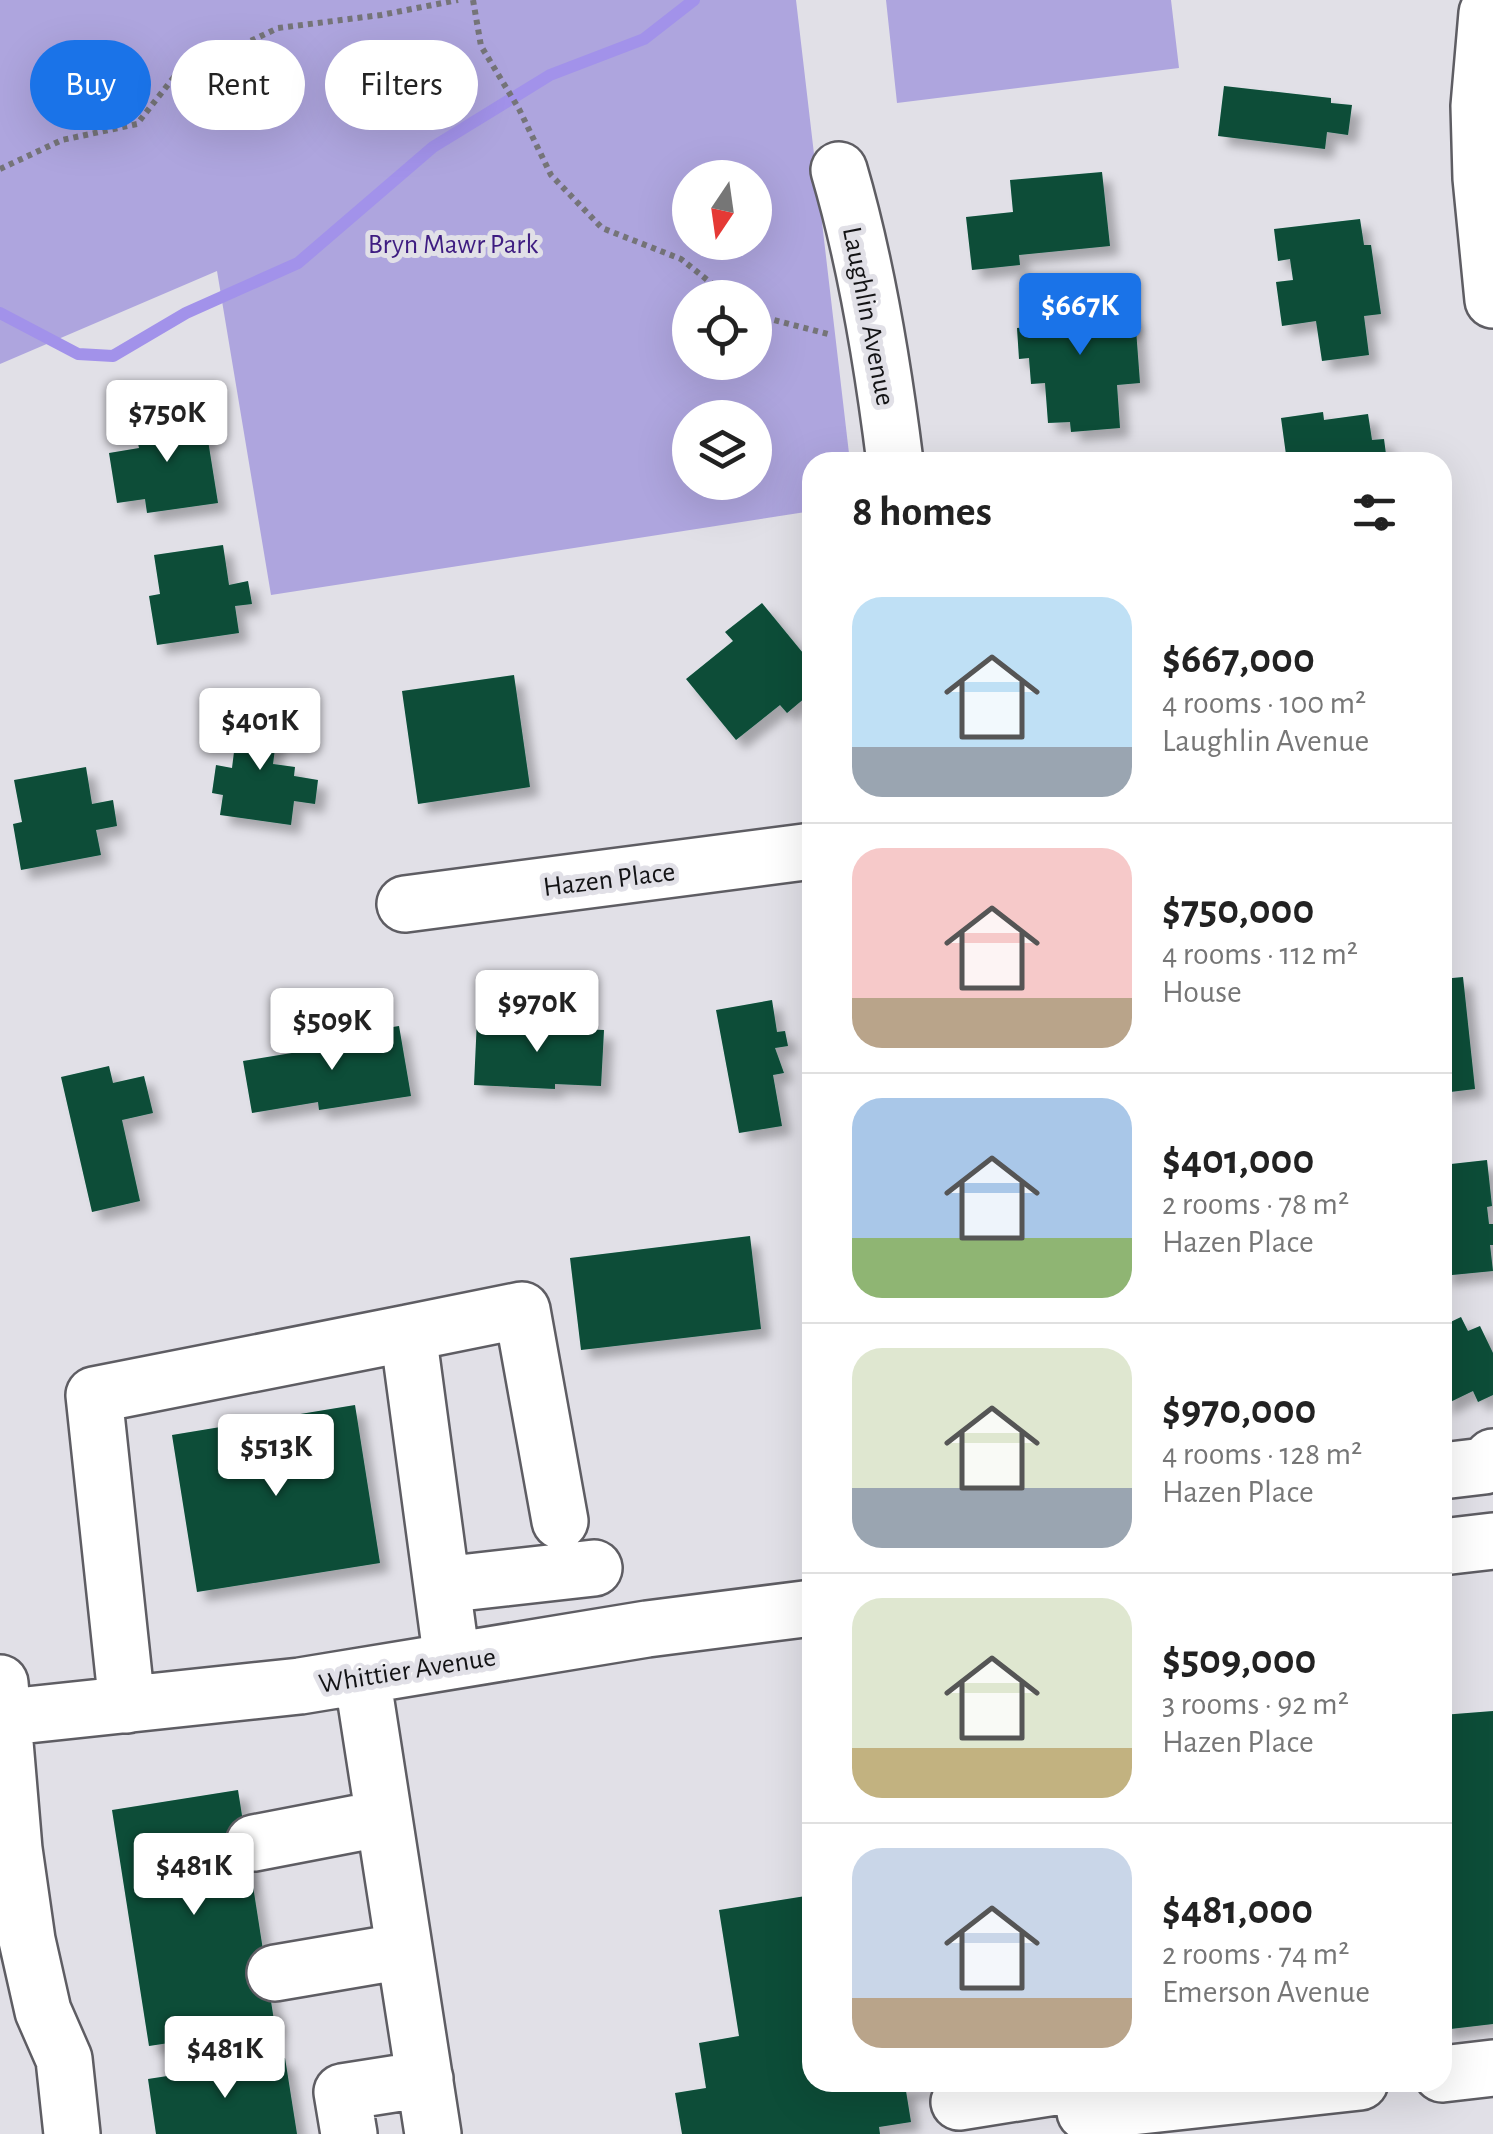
<!DOCTYPE html>
<html lang="en">
<head>
<meta charset="utf-8">
<style>
	body { margin:0; font-family:"Alegreya Sans",sans-serif; background:#f6f6f6; color:#222; height:100vh; display:flex; flex-direction:column; font-size:38px; white-space:nowrap }
	* { box-sizing:border-box; margin:0 }
	p { font-size:32px; color:#767676 }
	.icon { flex:none; width:55px; height:55px; fill:none; stroke:currentColor; stroke-width:2; stroke-linecap:round; stroke-linejoin:round }
	.map { position:relative; flex:1; overflow:hidden }
	.drawer { position:absolute; left:802px; top:452px; width:650px; height:1640px; display:flex; flex-direction:column; background:#fff; border-radius:30px; box-shadow:0 10px 40px #0002 }
	.drawer>* { flex:none }
	.top-card { position:absolute; left:30px; top:40px; width:622px; height:90px; display:flex; gap:20px }
	.needle { width:65px; rotate:193deg }
	.tools { position:absolute; left:672px; top:160px; display:grid; gap:20px }
	.tools a { display:grid; place-items:center; width:100px; height:100px; border-radius:50%; background:#fff; box-shadow:0 10px 40px #0002; font-size:50px }
	.price { position:absolute; translate:-50% -85px; padding:0 22px; border-radius:10px; background:#fff; color:#222; font-size:32px; line-height:65px; filter:drop-shadow(0 2px 5px #0008) }
	.price::after { content:''; position:absolute; left:50%; top:60px; width:30px; height:22px; margin-left:-15px; background:inherit; clip-path:polygon(0 0,100% 0,50% 100%) }
	.price.current { background:#1a73e8; color:#fff }
	ul { padding:0; list-style:none }
	li { display:flex; align-items:center; gap:30px; height:250px; padding:0 50px }
	li+li { border-top:2px solid #e0e0e0 }
	li span { display:grid; place-items:center; flex:none; width:280px; height:200px; border-radius:30px; color:#555 }
	li>.icon { margin-inline-start:auto }
	span .icon { width:120px; height:120px; fill:#fffc; stroke-width:1 }
	li b { font-size:42px }
	h2 { display:flex; justify-content:space-between; align-items:center; height:120px; padding:0 50px; font-size:42px }
	.tag { padding:0 35px; border-radius:45px; background:#fff; box-shadow:0 10px 40px #0002; font-size:35px; line-height:90px }
	.tag.current { background:#1a73e8; color:#fff }
	.map>svg:first-child { display:block }
	.green { fill:#aea5de; fill-rule:evenodd }
	.lines { fill:none; stroke-linecap:round; stroke-linejoin:round }
	.stream { stroke:#a292ea; stroke-width:12 }
	.building { fill:#084e37; filter:url(#shadow) }
	.minor-casing { stroke:#5e5d63; stroke-width:60 }
	.path { stroke:#757478; stroke-width:6; stroke-dasharray:5 5; stroke-linecap:butt }
	.minor { stroke:#fff; stroke-width:55 }
	.labels { text-anchor:middle; stroke-width:10; stroke-linejoin:round; paint-order:stroke }
	.park-label { font-size:28px; fill:#3e1c81; stroke:#e1e0e7 }
	.street-label { font-size:28px; fill:#131315; stroke:#e1e0e7 }
</style>
</head>
<body>
<div class="map">
<svg width="1493" height="2134" viewBox="0 0 1493 2134">
	<defs>
		<filter id="shadow"><feDropShadow dx="9" dy="9" stdDeviation="5" flood-color="#0004"/></filter>
	</defs>
	<rect width="100%" height="100%" fill="#e1e0e7"/>
	<!-- green -->
	<path class="green" d="M0 0H796L850 462H812V511L271 595 217 271 0 364ZM690 178H755V242H690ZM690 298H755V362H690ZM690 418H755V482H690Z
		M886 0H1171L1179 68 897 103Z"/>
	<g class="lines">
		<!-- stream -->
		<path class="stream" d="M0 313 78 354 113 356 186 313 298 263 433 147 550 75 644 39 694 0"/>
	</g>
	<!-- building -->
	<path class="building" d="M1224 86 1331 98V103L1352 105 1348 135 1327 132 1325 149 1218 136Z
		M1102 172 1110 246 1019 255 1020 265 972 270 966 217 1013 212 1010 180Z
		M1360 219 1364 245H1371L1381 314 1364 316 1369 355 1322 361 1316 321 1282 326 1276 282 1293 280 1290 259 1278 261 1274 229Z
		M1096 294 1097 308 1127 306V316H1135L1140 383 1117 385 1120 428 1071 432 1070 422 1048 423 1045 383 1031 384 1029 358 1019 359 1017 328 1027 327 1026 298Z
		M189 401 193 431 206 428 218 503 147 513 145 499 117 503 109 453 139 448 137 439 158 436 153 407Z
		M1323 412 1324 420 1368 414 1372 440 1384 439 1387 462H1287L1281 418Z
		M223 545 229 585 248 581 252 604 235 606 239 633 157 645 149 596 160 594 154 555Z
		M762 603 812 664V692L787 713 780 705 736 740 686 679 733 641 725 632Z
		M514 675 530 787 418 804 402 691Z
		M240 704 280 710 273 764 295 767 294 776 318 780 315 804 294 801 291 825 220 815 223 795 212 793 216 765 232 768Z
		M86 767 92 804 113 800 117 826 96 830 101 855 21 870 13 824 22 822 14 780Z
		M1463 977 1475 1089 1442 1093V979Z
		M772 1000 777 1032 785 1031 788 1046 775 1048 784 1073 773 1075 782 1126 739 1133 716 1010Z
		M477 1019 556 1023V1028L604 1030 601 1086 555 1084V1089L474 1085Z
		M399 1026 411 1096 319 1110 318 1102 252 1113 243 1061 310 1050 308 1041Z
		M109 1066 113 1083 144 1076 153 1113 122 1120 140 1201 92 1212 61 1077Z
		M1487 1160 1492 1206 1487 1207 1489 1224H1493V1245H1490L1493 1271 1442 1276V1165Z
		M750 1236 761 1329 581 1350 570 1258Z
		M1461 1317 1468 1331 1480 1326 1493 1353V1395L1478 1402 1473 1391 1442 1406V1326Z
		M355 1405 380 1563 197 1592 172 1435Z
		M1493 1711V2024L1442 2030V1715Z
		M238 1790 275 2027 149 2046 112 1810Z
		M812 1895V2082H928L929 2087 906 2091 911 2122 879 2127 880 2134H682L675 2093 706 2088 699 2043 739 2036 719 1910Z
		M285 2058 297 2134H156L148 2079Z"/>
	<g class="lines">
		<!-- minor casing -->
		<g class="minor-casing">
			<path id="minor" d="M1487 13 1479 106 1481 178 1493 300
				M839 170C867 265 883 365 895 462
				M405 904 812 851
				M408 1333 522 1310 560 1521
				M1442 1471 1484 1466 1493 1457
				M1442 1547 1493 1541
				M442 1585 594 1568
				M362 1676 433 2134
				M0 1683 14 1849 27 1940 43 2011 64 2059 72 2134
				M127 1705 94 1395 408 1333 452 1661
				M0 1718 300 1686 647 1629 812 1608
				M254 1843 384 1818
				M275 1973 404 1951
				M1442 2074 1493 2068
				M959 2102 1080 2083
				M1085 2112 1360 2082
				M349 2134 342 2092 425 2079"/>
		</g>
		<!-- path -->
		<path class="path" d="M473 0 481 46 519 109 551 175 602 228 681 259 730 298
			M0 169 62 140 137 124 174 77 278 28 381 15 458 0
			M755 315 828 334"/>
		<!-- minor -->
		<use href="#minor" class="minor"/>
	</g>
	<g class="labels">
		<!-- park labels -->
		<g class="park-label">
			<text x="453" y="253">Bryn Mawr Park</text>
		</g>
		<!-- street labels -->
		<g class="street-label">
			<text transform="translate(870 316) rotate(79)" y="10">Laughlin Avenue</text>
			<text transform="translate(609 878) rotate(-7)" y="10">Hazen Place</text>
			<text transform="translate(407 1669) rotate(-9)" y="10">Whittier Avenue</text>
		</g>
	</g>
</svg>
<div class="tools">
<a><svg class="needle" viewBox="-14 -14 28 28"><path d="M0-13l5 13h-10z" fill="#e53935"/><path d="M0 13l5-13h-10z" fill="#767676"/></svg></a>
<a><svg class="icon" aria-label="locate" viewBox="0 0 24 24"><circle cx="12" cy="12" r="6"/><path d="M12 2v4M12 18v4M2 12h4M18 12h4"/></svg></a>
<a><svg class="icon" aria-label="layers" viewBox="0 0 24 24"><path d="M12 4l9 5-9 5-9-5zM3 14l9 5 9-5"/></svg></a>
</div>
<b class="price current" style="left:1080px;top:358px">$667K</b>
<b class="price" style="left:167px;top:465px">$750K</b>
<b class="price" style="left:260px;top:773px">$401K</b>
<b class="price" style="left:537px;top:1055px">$970K</b>
<b class="price" style="left:332px;top:1073px">$509K</b>
<b class="price" style="left:276px;top:1499px">$513K</b>
<b class="price" style="left:194px;top:1918px">$481K</b>
<b class="price" style="left:225px;top:2101px">$481K</b>
<div class="top-card">
<a class="tag current">Buy</a>
<a class="tag">Rent</a>
<a class="tag">Filters</a>
</div>
<section class="drawer">
<h2>8 homes<svg class="icon" aria-label="filters" viewBox="0 0 24 24"><path d="M4 7h16M4 17h16"/><circle cx="9" cy="7" r="2"/><circle cx="15" cy="17" r="2"/></svg></h2>
<ul>
<li><span style="background:linear-gradient(#bfe0f5 75%,#9aa5b1 0)"><svg class="icon" aria-label="home" viewBox="0 0 24 24"><path d="M3 11l9-7 9 7M6 9v11h12V9"/></svg></span><div><b>$667,000</b><p>4 rooms · 100 m²</p><p>Laughlin Avenue</p></div></li>
<li><span style="background:linear-gradient(#f6c9c9 75%,#b9a48a 0)"><svg class="icon" aria-label="home" viewBox="0 0 24 24"><path d="M3 11l9-7 9 7M6 9v11h12V9"/></svg></span><div><b>$750,000</b><p>4 rooms · 112 m²</p><p>House</p></div></li>
<li><span style="background:linear-gradient(#a9c7e8 70%,#8fb573 0)"><svg class="icon" aria-label="home" viewBox="0 0 24 24"><path d="M3 11l9-7 9 7M6 9v11h12V9"/></svg></span><div><b>$401,000</b><p>2 rooms · 78 m²</p><p>Hazen Place</p></div></li>
<li><span style="background:linear-gradient(#dfe7d0 70%,#9aa5b1 0)"><svg class="icon" aria-label="home" viewBox="0 0 24 24"><path d="M3 11l9-7 9 7M6 9v11h12V9"/></svg></span><div><b>$970,000</b><p>4 rooms · 128 m²</p><p>Hazen Place</p></div></li>
<li><span style="background:linear-gradient(#dfe7d0 75%,#c2b280 0)"><svg class="icon" aria-label="home" viewBox="0 0 24 24"><path d="M3 11l9-7 9 7M6 9v11h12V9"/></svg></span><div><b>$509,000</b><p>3 rooms · 92 m²</p><p>Hazen Place</p></div></li>
<li><span style="background:linear-gradient(#c9d6e8 75%,#b9a48a 0)"><svg class="icon" aria-label="home" viewBox="0 0 24 24"><path d="M3 11l9-7 9 7M6 9v11h12V9"/></svg></span><div><b>$481,000</b><p>2 rooms · 74 m²</p><p>Emerson Avenue</p></div></li>
</ul>
</section>
</div>
</body>
</html>
